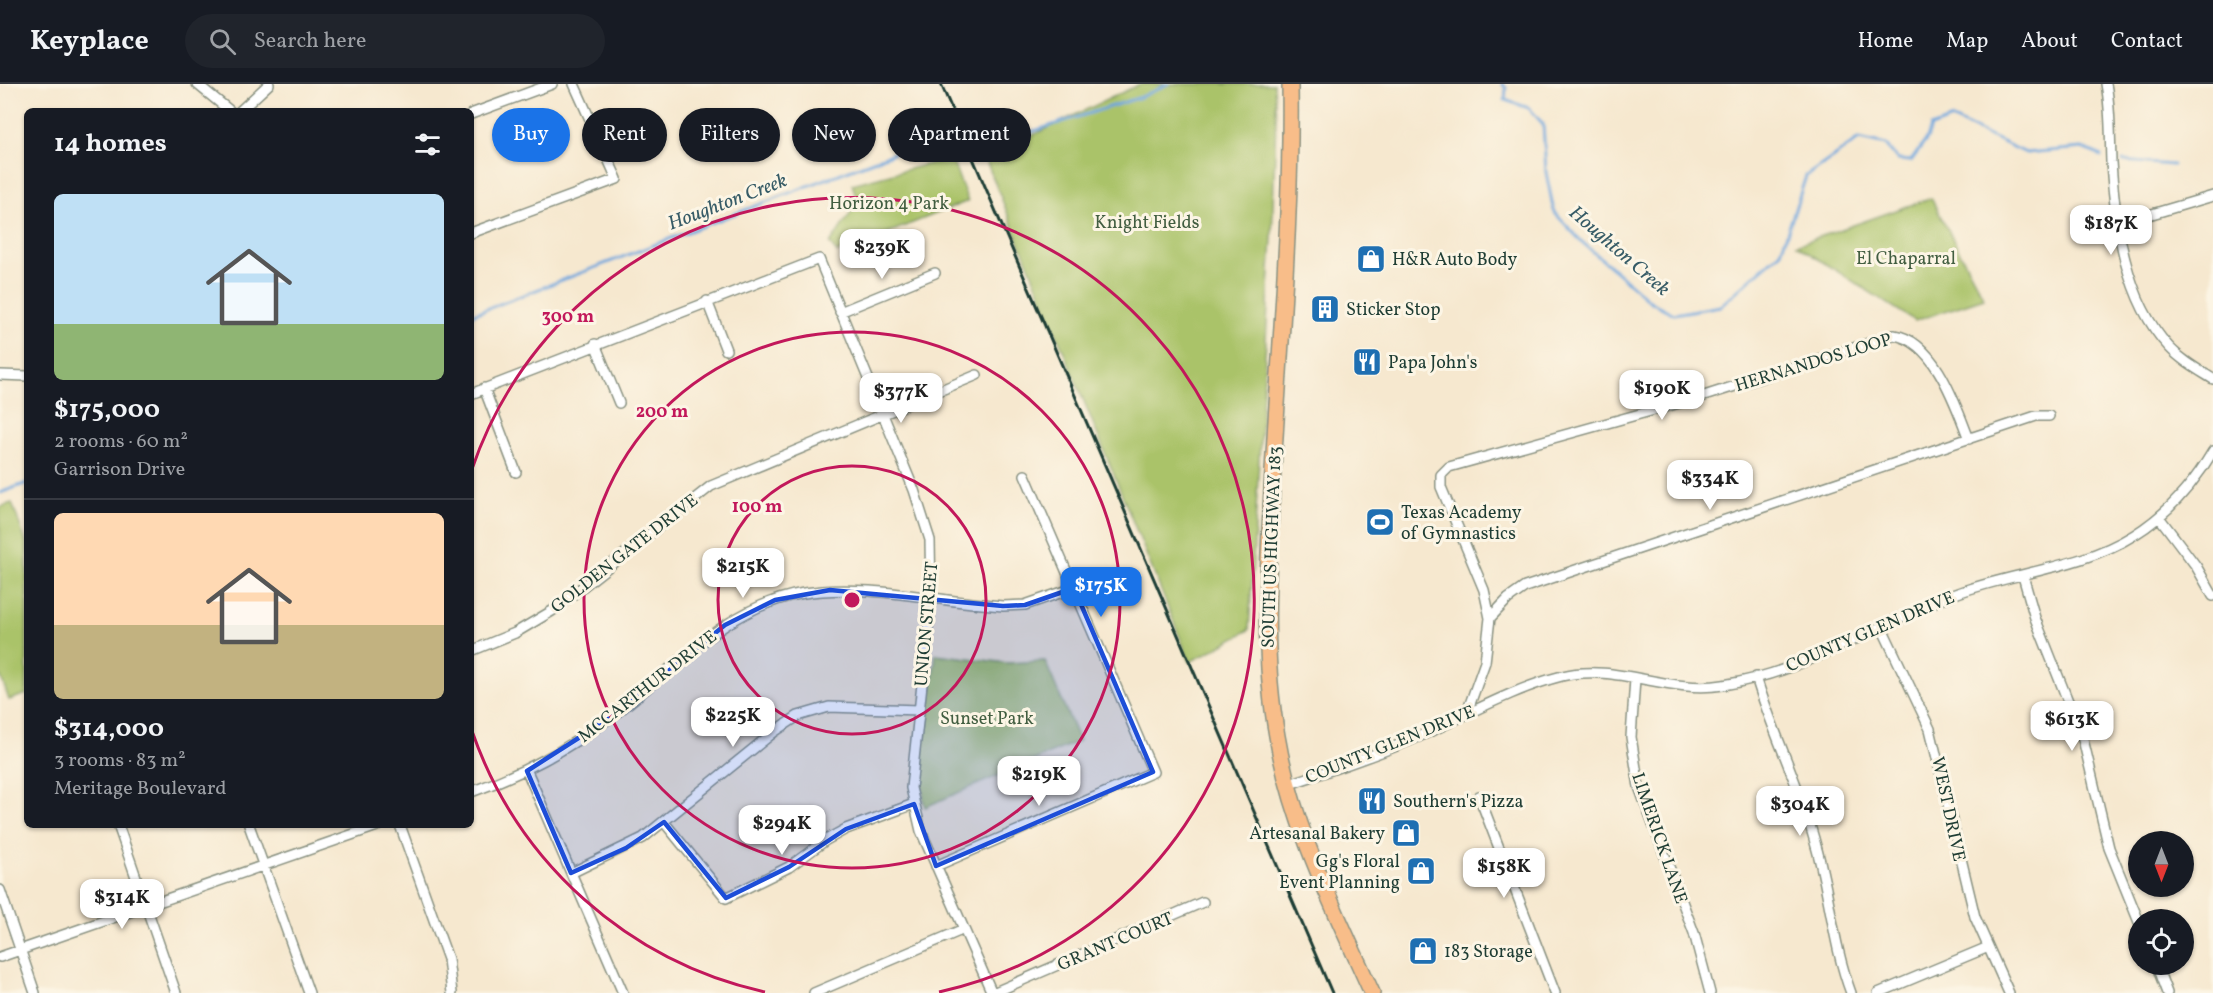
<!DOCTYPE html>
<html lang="en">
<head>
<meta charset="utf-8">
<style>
	body { margin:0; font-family:Vollkorn,serif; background:#20242c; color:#f1f3f6; height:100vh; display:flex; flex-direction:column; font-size:22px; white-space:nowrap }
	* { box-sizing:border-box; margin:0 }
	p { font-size:20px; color:#9ea1a6 }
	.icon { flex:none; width:33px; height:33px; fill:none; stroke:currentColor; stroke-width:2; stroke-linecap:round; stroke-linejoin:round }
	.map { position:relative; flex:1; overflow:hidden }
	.panel { position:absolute; left:24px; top:24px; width:450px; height:720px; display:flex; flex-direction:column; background:#171b24; border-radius:9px; box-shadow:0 2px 4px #0004 }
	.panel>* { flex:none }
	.banner { position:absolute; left:492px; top:24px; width:570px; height:54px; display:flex; gap:12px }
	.needle { width:39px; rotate:180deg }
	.tools { position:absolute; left:2128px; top:747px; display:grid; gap:12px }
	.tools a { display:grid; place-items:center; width:66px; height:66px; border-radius:50%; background:#171b24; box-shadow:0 2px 4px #0004; font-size:30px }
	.price { position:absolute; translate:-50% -51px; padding:0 14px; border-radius:12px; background:#fff; color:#222; font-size:20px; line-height:39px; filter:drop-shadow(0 2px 3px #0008) }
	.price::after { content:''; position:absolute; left:50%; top:36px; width:18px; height:14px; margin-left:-9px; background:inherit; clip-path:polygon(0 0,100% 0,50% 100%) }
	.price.on { background:#1a73e8; color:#fff }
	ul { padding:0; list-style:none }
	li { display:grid; align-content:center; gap:12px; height:318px; padding:0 30px }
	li+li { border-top:2px solid #363941 }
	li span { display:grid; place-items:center; height:186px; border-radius:9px; color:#555 }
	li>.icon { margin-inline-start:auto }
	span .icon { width:108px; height:108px; fill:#fffc; stroke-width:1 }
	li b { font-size:26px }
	h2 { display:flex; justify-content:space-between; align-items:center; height:72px; padding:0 30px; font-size:26px }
	.tag { padding:0 21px; border-radius:27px; background:#171b24; box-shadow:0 2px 4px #0004; font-size:21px; line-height:54px }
	.tag.on { background:#1a73e8; color:#fff }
	header { display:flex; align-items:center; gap:36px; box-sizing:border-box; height:84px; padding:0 30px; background:#171b24; border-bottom:2px solid #363941 }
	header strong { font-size:28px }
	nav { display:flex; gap:33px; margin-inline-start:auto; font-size:21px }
	.search { width:420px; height:54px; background:#20242c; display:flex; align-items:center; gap:15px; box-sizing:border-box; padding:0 21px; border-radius:33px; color:#9ea1a6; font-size:22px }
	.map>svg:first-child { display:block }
	.green { fill:#aac369; stroke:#64804e; stroke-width:1.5 }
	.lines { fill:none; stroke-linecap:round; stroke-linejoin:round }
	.stream { stroke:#6ea6dd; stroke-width:3 }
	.street-casing { stroke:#8a9282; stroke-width:12 }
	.primary-casing { stroke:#8a9282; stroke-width:18 }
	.street { stroke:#fff; stroke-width:9 }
	.primary { stroke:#f8bd89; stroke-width:15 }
	.rail { stroke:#1f3d34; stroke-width:3 }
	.marked { fill:#1d4ed8; fill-opacity:0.2; stroke:#1d4ed8; stroke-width:4.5; stroke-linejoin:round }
	.ring { fill:none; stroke:#c2185b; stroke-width:3 }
	.labels { text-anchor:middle; stroke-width:6; stroke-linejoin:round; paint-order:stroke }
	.park-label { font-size:18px; fill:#425e41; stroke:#fcf5e5 }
	.poi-label { font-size:18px; fill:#1f3d34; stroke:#fcf5e5; text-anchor:start }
	.street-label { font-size:18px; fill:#1f3d34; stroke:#fcf5e5 }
	.water-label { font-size:20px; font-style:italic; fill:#375c67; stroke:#fcf5e5 }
	.centre { fill:#c2185b; stroke:#fcf5e5; stroke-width:3 }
	.ring-label { font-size:18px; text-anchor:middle; font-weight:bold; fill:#c2185b; stroke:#fcf5e5; stroke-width:6; stroke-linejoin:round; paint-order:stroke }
</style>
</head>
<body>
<header>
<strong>Keyplace</strong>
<div class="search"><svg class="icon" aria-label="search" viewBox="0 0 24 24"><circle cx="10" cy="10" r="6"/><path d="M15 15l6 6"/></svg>Search here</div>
<nav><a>Home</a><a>Map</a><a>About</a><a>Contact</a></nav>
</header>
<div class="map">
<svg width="2213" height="909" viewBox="0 0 2213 909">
	<rect width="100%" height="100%" fill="#fcf5e5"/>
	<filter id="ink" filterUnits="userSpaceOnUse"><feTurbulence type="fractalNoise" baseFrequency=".0167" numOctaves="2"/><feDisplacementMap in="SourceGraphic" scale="12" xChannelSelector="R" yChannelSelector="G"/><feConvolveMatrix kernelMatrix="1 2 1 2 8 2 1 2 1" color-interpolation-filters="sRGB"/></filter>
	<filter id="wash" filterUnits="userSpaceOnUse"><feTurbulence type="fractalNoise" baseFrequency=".008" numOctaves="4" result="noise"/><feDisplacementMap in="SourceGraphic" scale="24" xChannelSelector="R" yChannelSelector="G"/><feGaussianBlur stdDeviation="1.35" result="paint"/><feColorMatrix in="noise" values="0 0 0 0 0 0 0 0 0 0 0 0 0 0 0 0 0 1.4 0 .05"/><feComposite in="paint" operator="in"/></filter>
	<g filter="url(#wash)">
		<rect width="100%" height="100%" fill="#f6e8cf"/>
		<!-- green -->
		<path class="green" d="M1140 0H1274L1276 35 1272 154 1249 546 1190 578 985 74Z
			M951 74 968 117 837 169 830 160 858 118 852 100Z
			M1931 114 1984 214 1915 237 1796 161Z
			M12 419 27 461V610L9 616 0 590V423Z
			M936 570 1007 579 1045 577 1079 657 925 723C916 687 931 610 936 570Z"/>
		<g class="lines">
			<!-- stream -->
			<path class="stream" d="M1502 0 1506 4 1505 16 1529 24 1543 40 1546 88 1554 128 1582 158 1651 218 1674 230 1720 222 1781 168 1806 92 1859 55 1886 61 1898 76 1911 77 1927 55 1931 43 1953 35 2026 69 2082 64 2102 72
				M2123 77 2173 81
				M471 231 899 67 944 66 961 70 1141 13 1168 0
				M0 409 27 399"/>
		</g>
	</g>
	<g filter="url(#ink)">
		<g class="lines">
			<!-- street casing -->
			<g class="street-casing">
				<path id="street" d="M197 0 230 27
					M2106 0C2111 26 2110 52 2111 78 2115 139 2125 216 2169 263 2181 276 2197 285 2213 295
					M240 27 269 0
					M471 30 552 0
					M2118 140 2213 112
					M471 149 617 95 574 0
					M707 217 726 266
					M840 228 935 189
					M595 260 619 319
					M0 291 27 292
					M484 304 516 388
					M471 310 819 175 914 406 930 456 931 515 911 704 921 747 992 909
					M2159 433 2196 482 2213 512
					M2023 492 2035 534 2083 655 2109 764 2139 838
					M1490 534 1484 506 1441 403V391L1449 383 1701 313 1894 251C1935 257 1956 322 1969 355
					M1882 544 1930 645 1975 833 2009 909
					M471 567 515 549 552 527 711 402 977 291
					M1756 593C1773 650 1801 704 1816 762 1830 811 1833 861 1851 909
					M1635 595 1631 653 1639 703 1694 849 1710 909
					M1466 631 1485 578 1490 534 1508 515 1525 503 2036 332H2049
					M527 687 623 909
					M1287 701C1331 686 1374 672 1416 654 1464 633 1511 605 1562 592 1615 579 1669 610 1723 601 1807 588 1878 539 1955 510 2013 488 2080 485 2134 451 2168 430 2193 401 2213 367
					M471 708C524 689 565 667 611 633 672 588 725 522 804 509 865 499 941 518 1003 522L1025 521 1074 504
					M1479 712 1555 909
					M664 738 726 814 789 783 826 756 846 745 914 720
					M118 741 176 909
					M249 741 309 909
					M400 741 448 875 452 909
					M936 782 1153 688 1025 391
					M571 789 643 754 774 648 798 632 829 623 919 626
					M0 806 35 909
					M0 873 380 741
					M2156 880 2167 909
					M814 909 964 845
					M993 909 1203 818
					M1878 909 1986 864"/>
			</g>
			<!-- primary casing -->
			<g class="primary-casing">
				<path id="primary" d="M1290 0C1292 135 1279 271 1272 405 1268 488 1262 569 1277 652 1292 742 1335 826 1372 909"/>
			</g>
			<!-- street -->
			<use href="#street" class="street"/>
			<!-- primary -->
			<use href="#primary" class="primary"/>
			<!-- rail -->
			<path class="rail" d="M941 0 1332 909"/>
		</g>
	</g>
	<!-- marked area -->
	<path class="marked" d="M1074 504 1153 688 936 782 914 720 846 745 789 783 726 814 664 738 626 764 571 789 527 687 613 632 725 541 775 516 830 506 1003 522 1025 521Z"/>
	<!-- distance rings -->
	<g class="ring">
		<circle cx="852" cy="516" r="134"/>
		<circle cx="852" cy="516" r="268"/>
		<path d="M765 908A402 402 0 0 1 472 647M472 385A402 402 0 1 1 939 908"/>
	</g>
	<!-- icons -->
	<defs>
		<g id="shop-square" transform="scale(1.5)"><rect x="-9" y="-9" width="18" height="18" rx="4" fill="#1f6fb2" stroke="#fcf5e5"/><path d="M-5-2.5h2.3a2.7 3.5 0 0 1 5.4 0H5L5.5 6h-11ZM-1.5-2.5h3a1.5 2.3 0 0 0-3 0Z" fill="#fff"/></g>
		<g id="building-square" transform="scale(1.5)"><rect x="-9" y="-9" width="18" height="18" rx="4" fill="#1f6fb2" stroke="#fcf5e5"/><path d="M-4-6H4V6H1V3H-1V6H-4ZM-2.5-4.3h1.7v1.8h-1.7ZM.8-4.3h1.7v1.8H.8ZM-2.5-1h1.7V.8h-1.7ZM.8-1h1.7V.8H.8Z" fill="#fff"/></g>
		<g id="restaurant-square" transform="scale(1.5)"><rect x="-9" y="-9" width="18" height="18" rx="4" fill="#1f6fb2" stroke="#fcf5e5"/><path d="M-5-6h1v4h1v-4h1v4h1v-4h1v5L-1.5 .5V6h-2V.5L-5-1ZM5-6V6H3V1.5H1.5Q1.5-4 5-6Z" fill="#fff"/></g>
		<g id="stadium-square" transform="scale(1.5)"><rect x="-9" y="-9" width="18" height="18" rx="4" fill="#1f6fb2" stroke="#fcf5e5"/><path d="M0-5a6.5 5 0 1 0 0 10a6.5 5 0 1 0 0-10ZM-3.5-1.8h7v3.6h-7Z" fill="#fff"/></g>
	</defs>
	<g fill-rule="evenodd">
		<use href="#shop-square" x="1371" y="175"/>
		<use href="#building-square" x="1325" y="225"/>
		<use href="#restaurant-square" x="1367" y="278"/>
		<use href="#stadium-square" x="1380" y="438"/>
		<use href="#restaurant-square" x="1372" y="717"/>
		<use href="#shop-square" x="1406" y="749"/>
		<use href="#shop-square" x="1421" y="787"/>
		<use href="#shop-square" x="1423" y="867"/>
	</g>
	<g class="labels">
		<!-- park labels -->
		<g class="park-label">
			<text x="889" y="125">Horizon 4 Park</text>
			<text x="1147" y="144">Knight Fields</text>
			<text x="1906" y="180">El Chaparral</text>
			<text x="987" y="640">Sunset Park</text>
		</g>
		<!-- poi labels -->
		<g class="poi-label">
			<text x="1392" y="181">H&amp;R Auto Body</text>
			<text x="1346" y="231">Sticker Stop</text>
			<text x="1388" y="284">Papa John's</text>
			<text x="1401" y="434">Texas Academy<tspan x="1401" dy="21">of Gymnastics</tspan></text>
			<text x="1393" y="723">Southern's Pizza</text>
			<text x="1385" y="755" text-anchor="end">Artesanal Bakery</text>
			<text x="1400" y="783" text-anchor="end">Gg's Floral<tspan x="1400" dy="21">Event Planning</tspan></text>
			<text x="1444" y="873">183 Storage</text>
		</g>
		<!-- street labels -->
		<g class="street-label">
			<text transform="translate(1813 278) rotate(-17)" y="6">HERNANDOS LOOP</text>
			<text transform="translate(1271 463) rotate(-88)" y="6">SOUTH US HIGHWAY 183</text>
			<text transform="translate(624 469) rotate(-38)" y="6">GOLDEN GATE DRIVE</text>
			<text transform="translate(926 540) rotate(-85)" y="6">UNION STREET</text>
			<text transform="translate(1870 547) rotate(-23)" y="6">COUNTY GLEN DRIVE</text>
			<text transform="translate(647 602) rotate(-38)" y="6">MCCARTHUR DRIVE</text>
			<text transform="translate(1390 660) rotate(-22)" y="6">COUNTY GLEN DRIVE</text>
			<text transform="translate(1949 725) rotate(78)" y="6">WEST DRIVE</text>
			<text transform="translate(1660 754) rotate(71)" y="6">LIMERICK LANE</text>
			<text transform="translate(1115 857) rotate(-23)" y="6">GRANT COURT</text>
		</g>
		<!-- water labels -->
		<g class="water-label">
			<text transform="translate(727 117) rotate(-21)" y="7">Houghton Creek</text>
			<text transform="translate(1620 166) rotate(41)" y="7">Houghton Creek</text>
		</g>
	</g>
	<circle cx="852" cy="516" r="9" class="centre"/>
	<g class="ring-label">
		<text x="568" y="238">300 m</text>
		<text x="662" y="333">200 m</text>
		<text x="757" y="428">100 m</text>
	</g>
</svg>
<div class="tools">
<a><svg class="needle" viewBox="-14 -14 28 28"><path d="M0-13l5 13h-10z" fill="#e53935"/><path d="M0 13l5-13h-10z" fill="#9ea1a6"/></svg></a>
<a><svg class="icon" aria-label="locate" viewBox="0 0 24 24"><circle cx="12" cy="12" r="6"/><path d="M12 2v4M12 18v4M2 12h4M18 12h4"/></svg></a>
</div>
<b class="price" style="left:2111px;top:172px">$187K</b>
<b class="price" style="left:882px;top:196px">$239K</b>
<b class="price" style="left:1662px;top:337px">$190K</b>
<b class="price" style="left:901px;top:340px">$377K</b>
<b class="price" style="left:1710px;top:427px">$334K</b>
<b class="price" style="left:743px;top:515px">$215K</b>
<b class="price on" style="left:1101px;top:534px">$175K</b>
<b class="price" style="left:733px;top:664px">$225K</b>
<b class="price" style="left:2072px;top:668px">$613K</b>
<b class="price" style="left:1039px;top:723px">$219K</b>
<b class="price" style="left:1800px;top:753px">$304K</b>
<b class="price" style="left:782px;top:772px">$294K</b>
<b class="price" style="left:1504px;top:815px">$158K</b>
<b class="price" style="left:122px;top:846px">$314K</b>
<div class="banner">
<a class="tag on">Buy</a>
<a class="tag">Rent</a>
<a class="tag">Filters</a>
<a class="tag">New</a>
<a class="tag">Apartment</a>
</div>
<section class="panel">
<h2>14 homes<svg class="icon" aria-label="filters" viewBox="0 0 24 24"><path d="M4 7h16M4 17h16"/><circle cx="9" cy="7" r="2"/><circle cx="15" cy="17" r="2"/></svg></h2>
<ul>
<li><span style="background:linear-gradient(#bfe0f5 70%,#8fb573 0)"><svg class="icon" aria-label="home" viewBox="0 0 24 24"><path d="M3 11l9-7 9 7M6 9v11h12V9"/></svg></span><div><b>$175,000</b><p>2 rooms · 60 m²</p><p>Garrison Drive</p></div></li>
<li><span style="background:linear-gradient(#ffd9b3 60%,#c2b280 0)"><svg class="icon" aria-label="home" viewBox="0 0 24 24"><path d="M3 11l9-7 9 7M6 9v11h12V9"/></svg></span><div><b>$314,000</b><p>3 rooms · 83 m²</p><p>Meritage Boulevard</p></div></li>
</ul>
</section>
</div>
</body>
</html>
